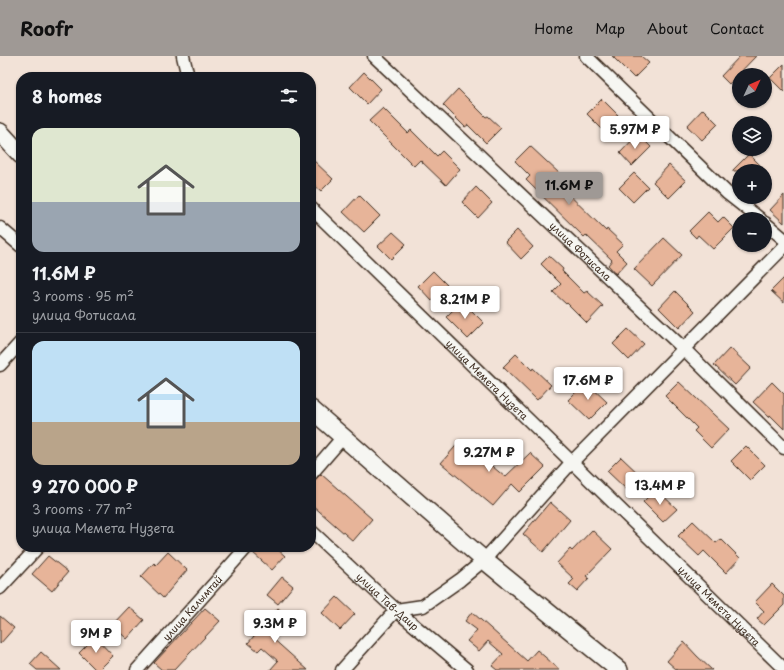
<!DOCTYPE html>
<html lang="en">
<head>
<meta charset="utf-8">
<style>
	body { margin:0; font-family:"Playpen Sans",sans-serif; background:#242831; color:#f1f3f6; height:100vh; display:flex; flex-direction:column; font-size:15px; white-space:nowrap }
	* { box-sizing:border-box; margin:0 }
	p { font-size:13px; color:#9ea1a6 }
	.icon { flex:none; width:22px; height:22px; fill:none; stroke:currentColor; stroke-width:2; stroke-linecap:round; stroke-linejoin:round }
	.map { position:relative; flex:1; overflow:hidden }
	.sheet { position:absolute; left:16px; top:16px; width:300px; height:480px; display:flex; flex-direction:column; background:#171b24; border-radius:16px; box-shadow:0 1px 3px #0004 }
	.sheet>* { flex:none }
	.needle { width:26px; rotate:46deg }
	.fabs { position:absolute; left:732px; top:12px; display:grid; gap:8px }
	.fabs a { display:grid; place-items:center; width:40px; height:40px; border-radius:50%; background:#171b24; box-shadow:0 1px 3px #0004; font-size:20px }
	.price { position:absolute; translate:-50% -34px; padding:0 9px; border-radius:4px; background:#fff; color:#222; font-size:13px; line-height:26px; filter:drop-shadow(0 1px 2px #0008) }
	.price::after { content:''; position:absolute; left:50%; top:24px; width:12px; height:9px; margin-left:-6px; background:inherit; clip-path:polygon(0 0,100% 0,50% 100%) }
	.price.active { background:#9f9995; color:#111 }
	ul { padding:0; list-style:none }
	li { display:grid; align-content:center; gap:8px; height:212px; padding:0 16px }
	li+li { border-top:1px solid #363941 }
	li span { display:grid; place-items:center; height:124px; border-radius:12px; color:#555 }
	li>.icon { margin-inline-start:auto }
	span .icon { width:72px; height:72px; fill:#fffc; stroke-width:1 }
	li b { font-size:17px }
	h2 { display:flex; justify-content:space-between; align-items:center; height:48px; padding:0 16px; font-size:17px }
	header { display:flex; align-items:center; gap:24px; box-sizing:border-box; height:56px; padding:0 20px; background:#9f9995; color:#111 }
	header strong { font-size:19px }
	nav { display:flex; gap:22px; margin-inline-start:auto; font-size:14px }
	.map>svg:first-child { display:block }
	.building { fill:#e7b499; stroke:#3b2a1e }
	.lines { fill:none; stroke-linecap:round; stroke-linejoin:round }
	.street-casing { stroke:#3b2a1e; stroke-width:15 }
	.secondary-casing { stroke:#3b2a1e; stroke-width:20 }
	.street { stroke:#f6f6f2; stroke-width:12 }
	.secondary { stroke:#f6f6f2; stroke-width:17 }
	.labels { text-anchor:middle; stroke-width:3; stroke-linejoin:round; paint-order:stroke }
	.street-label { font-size:10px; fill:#3b2a1e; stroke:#f6f6f2 }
</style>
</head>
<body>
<header>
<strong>Roofr</strong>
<nav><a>Home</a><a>Map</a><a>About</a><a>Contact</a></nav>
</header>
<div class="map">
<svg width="784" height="614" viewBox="0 0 784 614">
	<rect width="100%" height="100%" fill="#f2e2d7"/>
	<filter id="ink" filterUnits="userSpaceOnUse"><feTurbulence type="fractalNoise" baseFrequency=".025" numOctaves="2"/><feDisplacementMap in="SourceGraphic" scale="8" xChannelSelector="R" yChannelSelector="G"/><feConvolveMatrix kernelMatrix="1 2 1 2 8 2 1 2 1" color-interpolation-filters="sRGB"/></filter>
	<g filter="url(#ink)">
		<!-- building -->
		<path class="building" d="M612 0H641L649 7 634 22Z
			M740 0H756L729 28 721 20Z
			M784 8V36L770 22Z
			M364 16 381 33 367 48 350 31Z
			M458 33 486 61 488 60 501 72 486 87 468 69 465 71 443 49Z
			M602 43 618 59 603 74 587 58Z
			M383 52 408 77 411 74 437 100 442 95 460 113 446 129 420 104 414 110 369 65Z
			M703 53 718 68 702 84 687 70Z
			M638 78 651 91 632 110 620 97Z
			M530 90 560 118 554 124 606 175 607 173 623 188 616 195 627 206 616 218 608 209 612 204 586 179 584 181 526 124 530 120 515 105Z
			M749 98 766 115H732Z
			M311 102 333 123 321 135 311 126Z
			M669 109 686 125 669 142 653 126Z
			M634 117 648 131 633 146 619 132Z
			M476 131 492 147 478 162 462 146Z
			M359 139 380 160 364 176 343 156Z
			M784 139V167L770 154Z
			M708 156 718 166 723 161 734 172 713 193 698 179 696 182 689 175Z
			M517 174 533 191 521 203 505 186Z
			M393 176 406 188 391 203 378 190Z
			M664 182 682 199 652 230 634 213Z
			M549 200 563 213 562 215 584 237 587 235 603 250 587 267 567 247 566 248 553 236 561 228 541 208Z
			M433 215 447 229 432 245 418 230Z
			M784 222V247L771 235Z
			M675 235 695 255 679 272 659 252Z
			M462 245 484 267 468 283 446 261Z
			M628 273 644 288 629 304 613 288Z
			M730 292 751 312 735 329 714 309Z
			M516 298 532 314 533 312 551 329 537 344 503 311Z
			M586 326 607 346 589 364 568 344Z
			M679 326 729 373 711 392 694 375 697 372 665 340Z
			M772 326 784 338V373L770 359 769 361 753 346Z
			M461 384 505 421 530 397 545 411 520 436 512 428 493 450 441 407Z
			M746 390 765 409 750 424 731 405Z
			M621 401 641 420 627 434 607 415Z
			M321 418 372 463 353 485 311 448V428Z
			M656 433 677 453 663 466 643 446Z
			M550 446 570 464 543 496 523 478Z
			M693 465 716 487 721 483 740 502 726 517 704 495 699 500 678 480Z
			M592 474 612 493 586 520 589 522 577 535 569 528 574 523 557 507 570 493 572 495Z
			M257 491H275L285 500 272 514 252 496Z
			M168 496 187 514 163 542 141 521 154 507 156 509Z
			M48 500 68 516 52 535 32 518Z
			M282 521 293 530 278 548 267 539Z
			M772 528 784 540V549L764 569 757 563 764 555 755 546Z
			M337 541 355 558 340 574 322 557Z
			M129 551 144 564 127 583 112 569Z
			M205 552 220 565 174 614H162L154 607Z
			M278 552 288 561 271 581 308 614H270L278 605 262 591 258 595 248 587Z
			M472 556 527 605 537 594 560 614H497L492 610 503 598 488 585 479 595 467 585 477 574 465 565Z
			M0 560 14 572 0 588Z
			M95 581 113 600 99 614H96L79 597Z
			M684 586 697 600 712 614H677L667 605Z
			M41 596 61 614H37L30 608Z"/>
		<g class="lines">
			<!-- street casing -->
			<g class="street-casing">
				<g id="street">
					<path d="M183 0 188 21"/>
					<path id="s1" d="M374 0 683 292 784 392"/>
					<path d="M586 0 727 137 760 163"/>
					<path id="s2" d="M311 152 784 613"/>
					<path d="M765 167 784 183"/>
					<path d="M0 172 21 190"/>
					<path d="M0 309 21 286"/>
					<path d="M311 418 343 381"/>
					<path id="s3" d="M311 475 396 554 467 614"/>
					<path d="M0 532 38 491"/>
					<path id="s4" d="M137 614 247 491"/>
					<path d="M342 614 396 554 423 550 460 524 484 504 571 407 784 191"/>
				</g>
			</g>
			<!-- secondary casing -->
			<g class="secondary-casing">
				<path id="secondary" d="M0 76 21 99
					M311 353 484 504 619 614"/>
			</g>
			<!-- street -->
			<use href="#street" class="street"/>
			<!-- secondary -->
			<use href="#secondary" class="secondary"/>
		</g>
	</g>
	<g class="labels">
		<!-- street labels -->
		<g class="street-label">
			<text dy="4" stroke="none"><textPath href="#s1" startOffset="284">улица Фотисала</textPath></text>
			<text dy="4" stroke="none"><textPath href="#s2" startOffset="246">улица Мемета Нузета</textPath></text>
			<text dy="4" stroke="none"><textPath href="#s3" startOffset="104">улица Тав-Даир</textPath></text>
			<text dy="4" stroke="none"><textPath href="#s2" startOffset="570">улица Мемета Нузета</textPath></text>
			<text dy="4" stroke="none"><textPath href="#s4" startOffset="83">улица Калымтай</textPath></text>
		</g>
	</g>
</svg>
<div class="fabs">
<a><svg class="needle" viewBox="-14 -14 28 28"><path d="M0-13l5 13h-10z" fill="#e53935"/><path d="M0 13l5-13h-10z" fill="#9ea1a6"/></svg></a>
<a><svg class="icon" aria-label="layers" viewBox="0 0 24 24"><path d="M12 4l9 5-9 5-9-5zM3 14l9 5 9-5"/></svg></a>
<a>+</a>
<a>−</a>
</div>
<b class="price" style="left:635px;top:94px">5.97M ₽</b>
<b class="price active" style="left:569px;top:150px">11.6M ₽</b>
<b class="price" style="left:465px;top:264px">8.21M ₽</b>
<b class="price" style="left:588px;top:345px">17.6M ₽</b>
<b class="price" style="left:489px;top:417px">9.27M ₽</b>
<b class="price" style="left:660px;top:450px">13.4M ₽</b>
<b class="price" style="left:275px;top:588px">9.3M ₽</b>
<b class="price" style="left:96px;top:598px">9M ₽</b>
<section class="sheet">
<h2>8 homes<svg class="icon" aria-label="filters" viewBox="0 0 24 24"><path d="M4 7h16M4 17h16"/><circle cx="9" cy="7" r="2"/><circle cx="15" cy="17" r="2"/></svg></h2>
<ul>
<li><span style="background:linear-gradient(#dfe7d0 60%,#9aa5b1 0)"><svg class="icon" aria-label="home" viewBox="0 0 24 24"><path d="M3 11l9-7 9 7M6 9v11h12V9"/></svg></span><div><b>11.6M ₽</b><p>3 rooms · 95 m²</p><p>улица Фотисала</p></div></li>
<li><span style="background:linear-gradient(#bfe0f5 65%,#b9a48a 0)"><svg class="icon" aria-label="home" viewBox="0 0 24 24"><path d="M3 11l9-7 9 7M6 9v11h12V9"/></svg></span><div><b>9 270 000 ₽</b><p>3 rooms · 77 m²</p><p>улица Мемета Нузета</p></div></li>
</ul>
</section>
</div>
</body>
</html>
